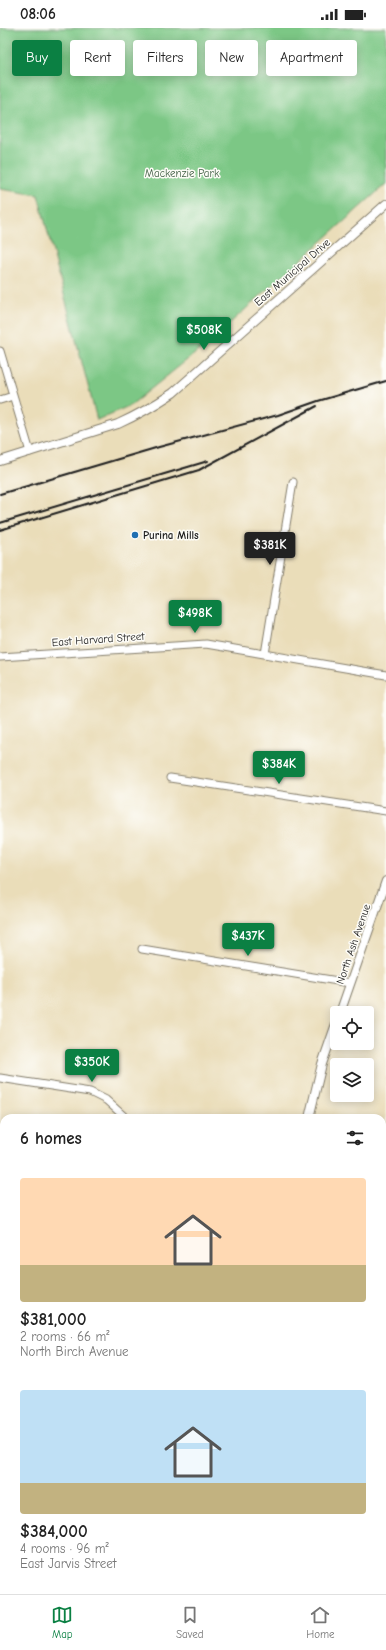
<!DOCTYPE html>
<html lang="en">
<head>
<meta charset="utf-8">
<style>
	body { margin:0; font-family:"Comic Neue",sans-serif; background:#f2f2f2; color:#222; height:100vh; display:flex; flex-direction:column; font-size:15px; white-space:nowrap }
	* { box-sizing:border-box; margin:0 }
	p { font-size:13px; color:#767676 }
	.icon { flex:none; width:22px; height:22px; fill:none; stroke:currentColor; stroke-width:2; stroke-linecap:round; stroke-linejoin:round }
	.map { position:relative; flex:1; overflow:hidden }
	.panel { position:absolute; left:0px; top:1086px; width:386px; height:480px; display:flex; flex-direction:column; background:#fff; border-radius:12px 12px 0 0; box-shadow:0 2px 10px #0003 }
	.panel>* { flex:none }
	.top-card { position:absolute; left:12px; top:12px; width:362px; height:36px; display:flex; gap:8px }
	.buttons { position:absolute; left:330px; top:978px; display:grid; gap:8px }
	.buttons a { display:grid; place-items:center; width:44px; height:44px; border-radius:4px; background:#fff; box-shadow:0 2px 10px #0003; font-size:20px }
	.price { position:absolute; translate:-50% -34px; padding:0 9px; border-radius:4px; background:#0b8043; color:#fff; font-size:13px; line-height:26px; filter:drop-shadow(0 1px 2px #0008) }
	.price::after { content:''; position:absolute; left:50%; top:24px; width:12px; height:9px; margin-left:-6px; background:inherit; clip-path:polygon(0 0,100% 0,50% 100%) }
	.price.active { background:#222; color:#fff }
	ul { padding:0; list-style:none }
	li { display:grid; align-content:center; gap:8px; height:212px; padding:0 20px }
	li span { display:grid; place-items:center; height:124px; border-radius:4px; color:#555 }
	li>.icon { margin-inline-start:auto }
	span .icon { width:72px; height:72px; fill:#fffc; stroke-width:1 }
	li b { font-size:17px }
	h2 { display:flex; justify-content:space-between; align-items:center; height:48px; padding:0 20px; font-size:17px }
	.chip { padding:0 14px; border-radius:4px; background:#fff; box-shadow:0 2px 10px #0003; font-size:14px; line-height:36px }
	.chip.active { background:#0b8043; color:#fff }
	.status { display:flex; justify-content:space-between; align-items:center; height:28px; padding:0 20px; background:#fff; direction:ltr }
	.status svg { height:11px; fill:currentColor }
	.tab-bar { display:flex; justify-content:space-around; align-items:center; height:56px; border-top:1px solid #e0e0e0; background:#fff; font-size:11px; color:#767676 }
	.tab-bar a { display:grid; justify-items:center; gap:2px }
	.tab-bar .active { color:#0b8043 }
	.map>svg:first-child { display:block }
	.green { fill:#7cc785; stroke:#4c7250 }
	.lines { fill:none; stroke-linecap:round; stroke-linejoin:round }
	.minor-casing { stroke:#837c6a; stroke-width:9 }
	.tertiary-casing { stroke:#837c6a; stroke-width:10 }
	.secondary-casing { stroke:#837c6a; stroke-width:11 }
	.motorway-casing { stroke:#837c6a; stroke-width:14 }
	.minor { stroke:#fff; stroke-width:7 }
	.tertiary { stroke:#fff; stroke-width:8 }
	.secondary { stroke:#fde4d0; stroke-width:9 }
	.motorway { stroke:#f9bc8a; stroke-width:12 }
	.rail { stroke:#1c1c1c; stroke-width:2 }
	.poi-dot { fill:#1f6fb2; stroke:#fdfcf7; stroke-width:1.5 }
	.labels { text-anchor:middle; stroke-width:3; stroke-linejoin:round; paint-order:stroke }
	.park-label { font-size:11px; fill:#426046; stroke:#fdfcf7 }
	.street-label { font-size:11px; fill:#1c1c1c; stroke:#fdfcf7 }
	.poi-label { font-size:11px; font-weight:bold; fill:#1c1c1c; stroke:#fdfcf7; text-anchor:start }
</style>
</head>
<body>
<div class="status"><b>08:06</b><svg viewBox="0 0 49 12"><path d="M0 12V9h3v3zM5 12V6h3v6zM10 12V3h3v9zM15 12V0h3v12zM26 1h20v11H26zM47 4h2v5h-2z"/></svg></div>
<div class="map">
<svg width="386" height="1566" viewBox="0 0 386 1566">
	<rect width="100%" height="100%" fill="#fdfcf7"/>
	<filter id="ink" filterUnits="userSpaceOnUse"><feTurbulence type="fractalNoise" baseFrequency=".025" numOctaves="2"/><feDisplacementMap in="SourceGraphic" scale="8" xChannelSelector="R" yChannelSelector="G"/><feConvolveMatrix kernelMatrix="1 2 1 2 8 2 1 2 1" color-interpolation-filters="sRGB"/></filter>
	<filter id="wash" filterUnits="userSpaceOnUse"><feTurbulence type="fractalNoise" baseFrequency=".012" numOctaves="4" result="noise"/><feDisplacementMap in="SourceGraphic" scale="16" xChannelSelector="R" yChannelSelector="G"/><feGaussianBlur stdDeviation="0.9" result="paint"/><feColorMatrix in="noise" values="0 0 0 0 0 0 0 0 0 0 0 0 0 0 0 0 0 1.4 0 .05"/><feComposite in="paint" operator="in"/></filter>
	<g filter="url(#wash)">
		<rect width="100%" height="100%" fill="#eaddb9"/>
		<!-- green -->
		<path class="green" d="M0 0H386V156L202 320 131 377 97 392 38 167 0 161Z
			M0 1393 4 1394V1454L0 1453Z"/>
	</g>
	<g filter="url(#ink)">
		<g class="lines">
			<!-- minor casing -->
			<g class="minor-casing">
				<path id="minor" d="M0 323 30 424
					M0 372 13 368
					M265 626 293 454
					M0 629 206 616 386 647
					M170 750 386 783
					M142 921 350 955
					M0 1050 90 1064 106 1072 126 1090
					M0 1458 4 1459
					M0 1559 4 1560
					M19 1562 45 1566
					M10 1566V1562"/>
			</g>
			<!-- tertiary casing -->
			<g class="tertiary-casing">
				<path id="tertiary" d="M0 433 118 396C138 387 155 377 173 365L386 176
					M340 985 386 853
					M309 1090 322 1036 337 993
					M232 1566 233 1562"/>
			</g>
			<!-- secondary casing -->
			<g class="secondary-casing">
				<path id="secondary" d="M0 1308H4
					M382 1361 386 1362
					M382 1458 386 1459"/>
			</g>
			<!-- motorway casing -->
			<g class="motorway-casing">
				<path id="motorway" d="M0 1335H4
					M0 1355 4 1356
					M0 1386 4 1387
					M382 1407 386 1408
					M382 1434 386 1436"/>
			</g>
			<!-- minor -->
			<use href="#minor" class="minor"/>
			<!-- tertiary -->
			<use href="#tertiary" class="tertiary"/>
			<!-- secondary -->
			<use href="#secondary" class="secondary"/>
			<!-- motorway -->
			<use href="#motorway" class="motorway"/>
			<!-- rail -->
			<path class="rail" d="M0 466 159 419 278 387 318 373 386 353
				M0 495 208 433
				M0 502 199 442 317 378"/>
		</g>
	</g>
	<!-- markers -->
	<circle class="poi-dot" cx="135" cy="507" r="4"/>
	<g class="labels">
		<!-- park labels -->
		<g class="park-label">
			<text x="182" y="149">Mackenzie Park</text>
		</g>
		<!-- street labels -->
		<g class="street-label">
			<text transform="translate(292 244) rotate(-41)" y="4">East Municipal Drive</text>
			<text transform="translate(98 611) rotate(-4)" y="4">East Harvard Street</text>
			<text transform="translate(353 916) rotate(-71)" y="4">North Ash Avenue</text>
		</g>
		<!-- poi labels -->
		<g class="poi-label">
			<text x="143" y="511">Purina Mills</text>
		</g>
	</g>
</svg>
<div class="buttons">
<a><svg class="icon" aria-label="locate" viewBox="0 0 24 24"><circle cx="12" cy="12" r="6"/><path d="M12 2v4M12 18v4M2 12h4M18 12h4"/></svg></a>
<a><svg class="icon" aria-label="layers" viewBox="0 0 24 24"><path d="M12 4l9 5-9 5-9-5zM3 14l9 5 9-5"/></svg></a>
</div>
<b class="price" style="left:204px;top:323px">$508K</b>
<b class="price active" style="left:270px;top:538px">$381K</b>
<b class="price" style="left:195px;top:606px">$498K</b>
<b class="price" style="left:279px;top:757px">$384K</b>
<b class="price" style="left:248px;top:929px">$437K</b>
<b class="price" style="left:92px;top:1055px">$350K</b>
<div class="top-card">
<a class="chip active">Buy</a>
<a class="chip">Rent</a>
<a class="chip">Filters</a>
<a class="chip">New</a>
<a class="chip">Apartment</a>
</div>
<section class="panel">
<h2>6 homes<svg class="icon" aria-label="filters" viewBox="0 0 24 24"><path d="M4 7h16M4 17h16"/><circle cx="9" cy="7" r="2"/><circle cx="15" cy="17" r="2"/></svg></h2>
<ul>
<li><span style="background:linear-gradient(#ffd9b3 70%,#c2b280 0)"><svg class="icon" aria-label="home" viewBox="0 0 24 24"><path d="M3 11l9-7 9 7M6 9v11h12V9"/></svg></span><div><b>$381,000</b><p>2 rooms · 66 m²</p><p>North Birch Avenue</p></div></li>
<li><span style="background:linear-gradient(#bfe0f5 75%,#c2b280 0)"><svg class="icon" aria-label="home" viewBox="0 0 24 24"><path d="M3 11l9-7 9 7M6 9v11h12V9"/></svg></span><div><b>$384,000</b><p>4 rooms · 96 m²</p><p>East Jarvis Street</p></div></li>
</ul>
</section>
</div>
<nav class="tab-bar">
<a class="active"><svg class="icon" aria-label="map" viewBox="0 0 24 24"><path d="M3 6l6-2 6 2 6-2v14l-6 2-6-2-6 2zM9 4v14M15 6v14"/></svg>Map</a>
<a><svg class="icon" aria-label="saved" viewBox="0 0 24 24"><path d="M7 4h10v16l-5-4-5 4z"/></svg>Saved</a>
<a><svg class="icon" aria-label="home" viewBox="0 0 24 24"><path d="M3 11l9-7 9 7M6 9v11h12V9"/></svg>Home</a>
</nav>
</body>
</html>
